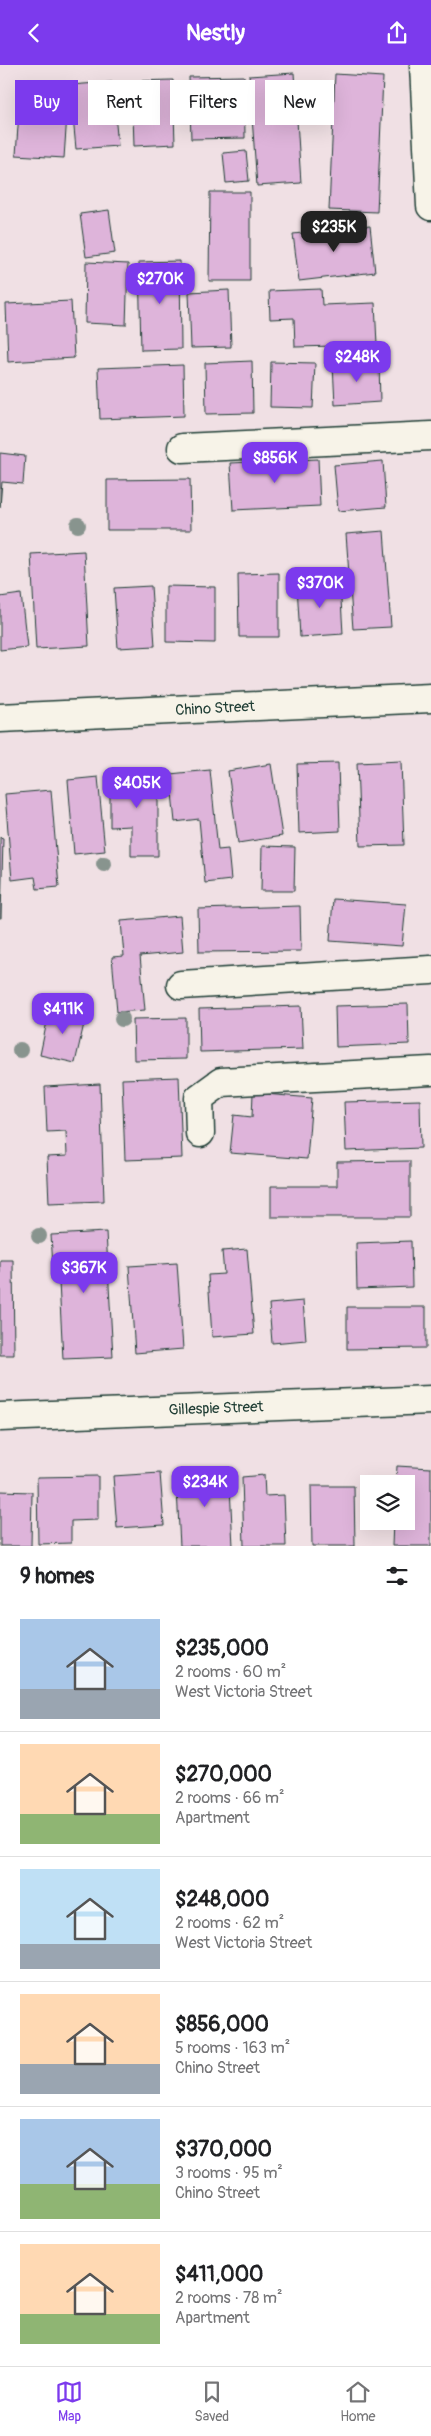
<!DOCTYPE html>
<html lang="en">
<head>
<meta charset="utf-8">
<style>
	body { margin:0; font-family:Pangolin,sans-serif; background:#f2f2f2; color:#202124; height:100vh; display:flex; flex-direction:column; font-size:19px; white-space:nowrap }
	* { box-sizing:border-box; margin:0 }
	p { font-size:16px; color:#757577 }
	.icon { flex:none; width:28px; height:28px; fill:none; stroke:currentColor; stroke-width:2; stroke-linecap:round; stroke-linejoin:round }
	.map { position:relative; height:1481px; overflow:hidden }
	.sheet { display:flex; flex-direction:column; background:#fff; flex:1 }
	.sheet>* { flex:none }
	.guide { position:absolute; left:15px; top:15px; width:401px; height:45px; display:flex; gap:10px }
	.fabs { position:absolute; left:360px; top:1410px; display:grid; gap:10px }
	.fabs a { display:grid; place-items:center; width:55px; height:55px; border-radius:0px; background:#fff; box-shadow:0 5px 20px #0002; font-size:25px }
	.price { position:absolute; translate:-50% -42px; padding:0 11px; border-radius:10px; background:#7c3aed; color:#fff; font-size:16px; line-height:32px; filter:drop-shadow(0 1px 2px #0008) }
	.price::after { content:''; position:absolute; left:50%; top:30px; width:15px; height:11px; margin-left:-8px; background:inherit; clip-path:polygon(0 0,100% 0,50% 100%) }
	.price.active { background:#222; color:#fff }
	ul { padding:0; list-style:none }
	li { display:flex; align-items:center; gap:15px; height:125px; padding:0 20px }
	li+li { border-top:1px solid #e0e0e0 }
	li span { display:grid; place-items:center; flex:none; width:140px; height:100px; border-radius:0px; color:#555 }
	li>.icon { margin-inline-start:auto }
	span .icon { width:60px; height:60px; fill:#fffc; stroke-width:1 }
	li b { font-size:21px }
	h2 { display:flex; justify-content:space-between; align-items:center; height:60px; padding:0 20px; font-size:21px }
	.pill { padding:0 18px; border-radius:0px; background:#fff; box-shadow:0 5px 20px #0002; font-size:18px; line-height:45px }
	.pill.active { background:#7c3aed; color:#fff }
	header { display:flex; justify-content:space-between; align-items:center; height:65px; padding:0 20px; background:#7c3aed; color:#fff; font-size:22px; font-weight:700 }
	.dock { display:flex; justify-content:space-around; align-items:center; height:70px; border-top:1px solid #e0e0e0; background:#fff; font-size:14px; color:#757577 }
	.dock a { display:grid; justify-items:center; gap:2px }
	.dock .active { color:#7c3aed }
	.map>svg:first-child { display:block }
	.building { fill:#deb4da; stroke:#1f3d34 }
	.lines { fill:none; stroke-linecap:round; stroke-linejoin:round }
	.minor-casing { stroke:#1f3d34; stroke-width:31 }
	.minor { stroke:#f7f3e8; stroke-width:28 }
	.tree { fill:#88948e }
	.labels { text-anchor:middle; stroke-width:4; stroke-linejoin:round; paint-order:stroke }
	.street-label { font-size:15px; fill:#1f3d34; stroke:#f7f3e8 }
</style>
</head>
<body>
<header><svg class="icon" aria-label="back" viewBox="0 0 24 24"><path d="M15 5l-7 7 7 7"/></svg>Nestly<svg class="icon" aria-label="share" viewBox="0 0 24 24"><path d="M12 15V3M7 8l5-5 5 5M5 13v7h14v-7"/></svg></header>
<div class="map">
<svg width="431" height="1481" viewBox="0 0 431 1481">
	<rect width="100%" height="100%" fill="#f0e0e4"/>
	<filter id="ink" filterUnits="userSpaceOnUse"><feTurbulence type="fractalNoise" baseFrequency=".02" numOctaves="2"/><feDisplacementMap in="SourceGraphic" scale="10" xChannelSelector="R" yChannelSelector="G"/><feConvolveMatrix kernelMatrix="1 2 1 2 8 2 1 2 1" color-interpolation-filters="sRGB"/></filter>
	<g filter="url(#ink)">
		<!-- building -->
		<path class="building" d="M294 8 301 118 257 121 249 11Z
			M335 9 383 12 377 147 329 145Z
			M244 11 245 73 191 74 189 12Z
			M173 15 175 79 134 81 132 16Z
			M112 17 118 81 76 84 70 20Z
			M21 18 69 21 64 93 16 90Z
			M246 86 249 116 226 118 223 88Z
			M210 127H250V216H209Z
			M109 145 115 188 86 192 80 149Z
			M370 161 375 207 299 216 293 169Z
			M180 196 181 284 141 285 139 197Z
			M86 197 128 199 126 260 85 258Z
			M321 224 322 240 375 238 377 280 295 282 294 253 270 254 269 226Z
			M229 225 231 282 191 283 189 227Z
			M71 236 74 293 8 297 6 239Z
			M252 296 253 348 206 349 205 298Z
			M271 297 315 298 313 343 270 342Z
			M379 297 380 337 335 340 333 299Z
			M183 300 184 351 100 354 98 303Z
			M0 388 25 391 23 419 2 417 0 442Z
			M318 394 320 441 233 445 230 398Z
			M383 396 386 442 338 446 334 400Z
			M190 414 191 465H107V415Z
			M384 466 391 562 353 564 346 469Z
			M84 486 89 581 36 584 31 489Z
			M279 508V572H239L238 509Z
			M340 517 343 569 300 572 297 520Z
			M151 521 155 581 118 583 114 523Z
			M166 521 215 522V578L166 577Z
			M21 529 27 582 0 585V532Z
			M401 696 404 780 360 781 357 698Z
			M338 698 340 766 299 768 297 699Z
			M271 699 282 771 238 778 228 706Z
			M210 705 218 785 228 784 231 815 205 818 199 754 175 757 170 709Z
			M158 707V791H131V761L110 762V708Z
			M98 712 105 786 74 789 68 715Z
			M51 725 59 822 37 824 35 812 12 815 5 729Z
			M0 772 3 773 1 853H0Z
			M262 781 295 782 294 826H261Z
			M333 834 406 839 402 881 330 876Z
			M300 841 301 886 199 887 198 844Z
			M180 851 183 887 140 891 145 945 117 947 112 892 124 891 121 856Z
			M408 939 409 979 336 982 335 941Z
			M301 941 303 984 200 987 199 944Z
			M50 942 86 950 75 998 40 990Z
			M186 953V994L134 995 133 954Z
			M179 1012 182 1093 125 1095 122 1014Z
			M100 1019 104 1136 49 1138 47 1092 67 1091 66 1066 47 1067 45 1022Z
			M253 1028 312 1033 307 1094 230 1088 234 1050 252 1052Z
			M420 1035 421 1083 346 1086 344 1037Z
			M410 1096V1152H271V1121H337V1097Z
			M106 1167 113 1292 63 1294 59 1217H54L51 1170Z
			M411 1176 412 1222 357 1224 356 1178Z
			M247 1184 254 1269 212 1272 208 1210 224 1209 222 1186Z
			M0 1195H13L14 1290H0Z
			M177 1198 183 1284 135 1288 129 1201Z
			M303 1236 306 1275 272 1278 269 1239Z
			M347 1242H426V1283L347 1284Z
			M397 1401 431 1403V1481H392L393 1456H406V1419H396Z
			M229 1403 233 1481H180L176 1406Z
			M160 1408 164 1460 117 1463 113 1411Z
			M264 1410 265 1431 284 1430 286 1481H244L242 1412Z
			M98 1411V1455L71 1456V1478L38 1479 37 1412Z
			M311 1421H354L355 1481H312Z
			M0 1426 32 1427 31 1481H0Z"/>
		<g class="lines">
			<!-- minor casing -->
			<g class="minor-casing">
				<path id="minor" d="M424 0 431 141
					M182 383 431 371
					M0 653 431 633
					M181 920 431 905
					M200 1068 199 1033 221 1017 431 1006
					M0 1352 431 1335"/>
			</g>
			<!-- minor -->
			<use href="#minor" class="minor"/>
		</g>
		<!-- trees -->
		<g class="tree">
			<circle cx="78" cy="460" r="8"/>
			<circle cx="104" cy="799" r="8"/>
			<circle cx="122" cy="954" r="8"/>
			<circle cx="20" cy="985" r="8"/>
			<circle cx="39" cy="1171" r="8"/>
		</g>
	</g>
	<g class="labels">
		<!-- street labels -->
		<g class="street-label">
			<text transform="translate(215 643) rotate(-3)" y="5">Chino Street</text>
			<text transform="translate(216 1343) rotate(-2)" y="5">Gillespie Street</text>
		</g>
	</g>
</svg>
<div class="fabs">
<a><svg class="icon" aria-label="layers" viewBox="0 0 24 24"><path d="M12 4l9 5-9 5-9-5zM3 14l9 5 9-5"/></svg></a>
</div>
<b class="price active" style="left:334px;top:188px">$235K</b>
<b class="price" style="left:160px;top:240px">$270K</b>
<b class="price" style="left:357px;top:318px">$248K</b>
<b class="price" style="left:275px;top:419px">$856K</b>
<b class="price" style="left:320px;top:544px">$370K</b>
<b class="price" style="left:137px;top:744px">$405K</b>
<b class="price" style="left:63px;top:970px">$411K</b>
<b class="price" style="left:84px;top:1229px">$367K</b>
<b class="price" style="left:205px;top:1443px">$234K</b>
<div class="guide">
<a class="pill active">Buy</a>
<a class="pill">Rent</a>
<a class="pill">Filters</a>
<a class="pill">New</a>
</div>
</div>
<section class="sheet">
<h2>9 homes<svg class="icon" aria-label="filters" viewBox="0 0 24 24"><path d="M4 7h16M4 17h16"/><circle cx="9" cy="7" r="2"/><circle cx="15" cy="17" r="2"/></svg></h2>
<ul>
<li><span style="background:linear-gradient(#a9c7e8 70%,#9aa5b1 0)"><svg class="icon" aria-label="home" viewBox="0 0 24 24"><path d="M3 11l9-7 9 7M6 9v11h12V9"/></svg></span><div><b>$235,000</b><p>2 rooms · 60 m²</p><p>West Victoria Street</p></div></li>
<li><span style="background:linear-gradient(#ffd9b3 70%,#8fb573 0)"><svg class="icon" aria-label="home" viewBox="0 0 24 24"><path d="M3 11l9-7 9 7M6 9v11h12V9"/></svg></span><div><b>$270,000</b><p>2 rooms · 66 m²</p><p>Apartment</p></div></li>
<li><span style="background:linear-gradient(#bfe0f5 75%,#9aa5b1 0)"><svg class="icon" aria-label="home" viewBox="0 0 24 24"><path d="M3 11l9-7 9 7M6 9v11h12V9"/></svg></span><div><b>$248,000</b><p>2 rooms · 62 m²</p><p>West Victoria Street</p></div></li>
<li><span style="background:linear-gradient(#ffd9b3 70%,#9aa5b1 0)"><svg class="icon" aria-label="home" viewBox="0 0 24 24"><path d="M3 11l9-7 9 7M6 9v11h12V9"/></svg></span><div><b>$856,000</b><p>5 rooms · 163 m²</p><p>Chino Street</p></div></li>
<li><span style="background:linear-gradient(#a9c7e8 65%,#8fb573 0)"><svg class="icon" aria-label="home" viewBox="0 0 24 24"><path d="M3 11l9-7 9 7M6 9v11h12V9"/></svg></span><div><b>$370,000</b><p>3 rooms · 95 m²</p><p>Chino Street</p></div></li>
<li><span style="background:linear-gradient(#ffd9b3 70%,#8fb573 0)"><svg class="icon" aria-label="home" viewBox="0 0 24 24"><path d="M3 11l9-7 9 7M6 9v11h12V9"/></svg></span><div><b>$411,000</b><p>2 rooms · 78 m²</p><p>Apartment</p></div></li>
</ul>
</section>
<nav class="dock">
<a class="active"><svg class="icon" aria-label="map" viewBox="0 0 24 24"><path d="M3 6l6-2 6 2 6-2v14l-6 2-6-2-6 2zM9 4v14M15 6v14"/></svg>Map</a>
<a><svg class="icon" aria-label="saved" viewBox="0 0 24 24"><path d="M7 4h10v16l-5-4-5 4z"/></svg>Saved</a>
<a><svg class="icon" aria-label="home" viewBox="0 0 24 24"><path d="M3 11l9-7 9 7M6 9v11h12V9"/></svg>Home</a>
</nav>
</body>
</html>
